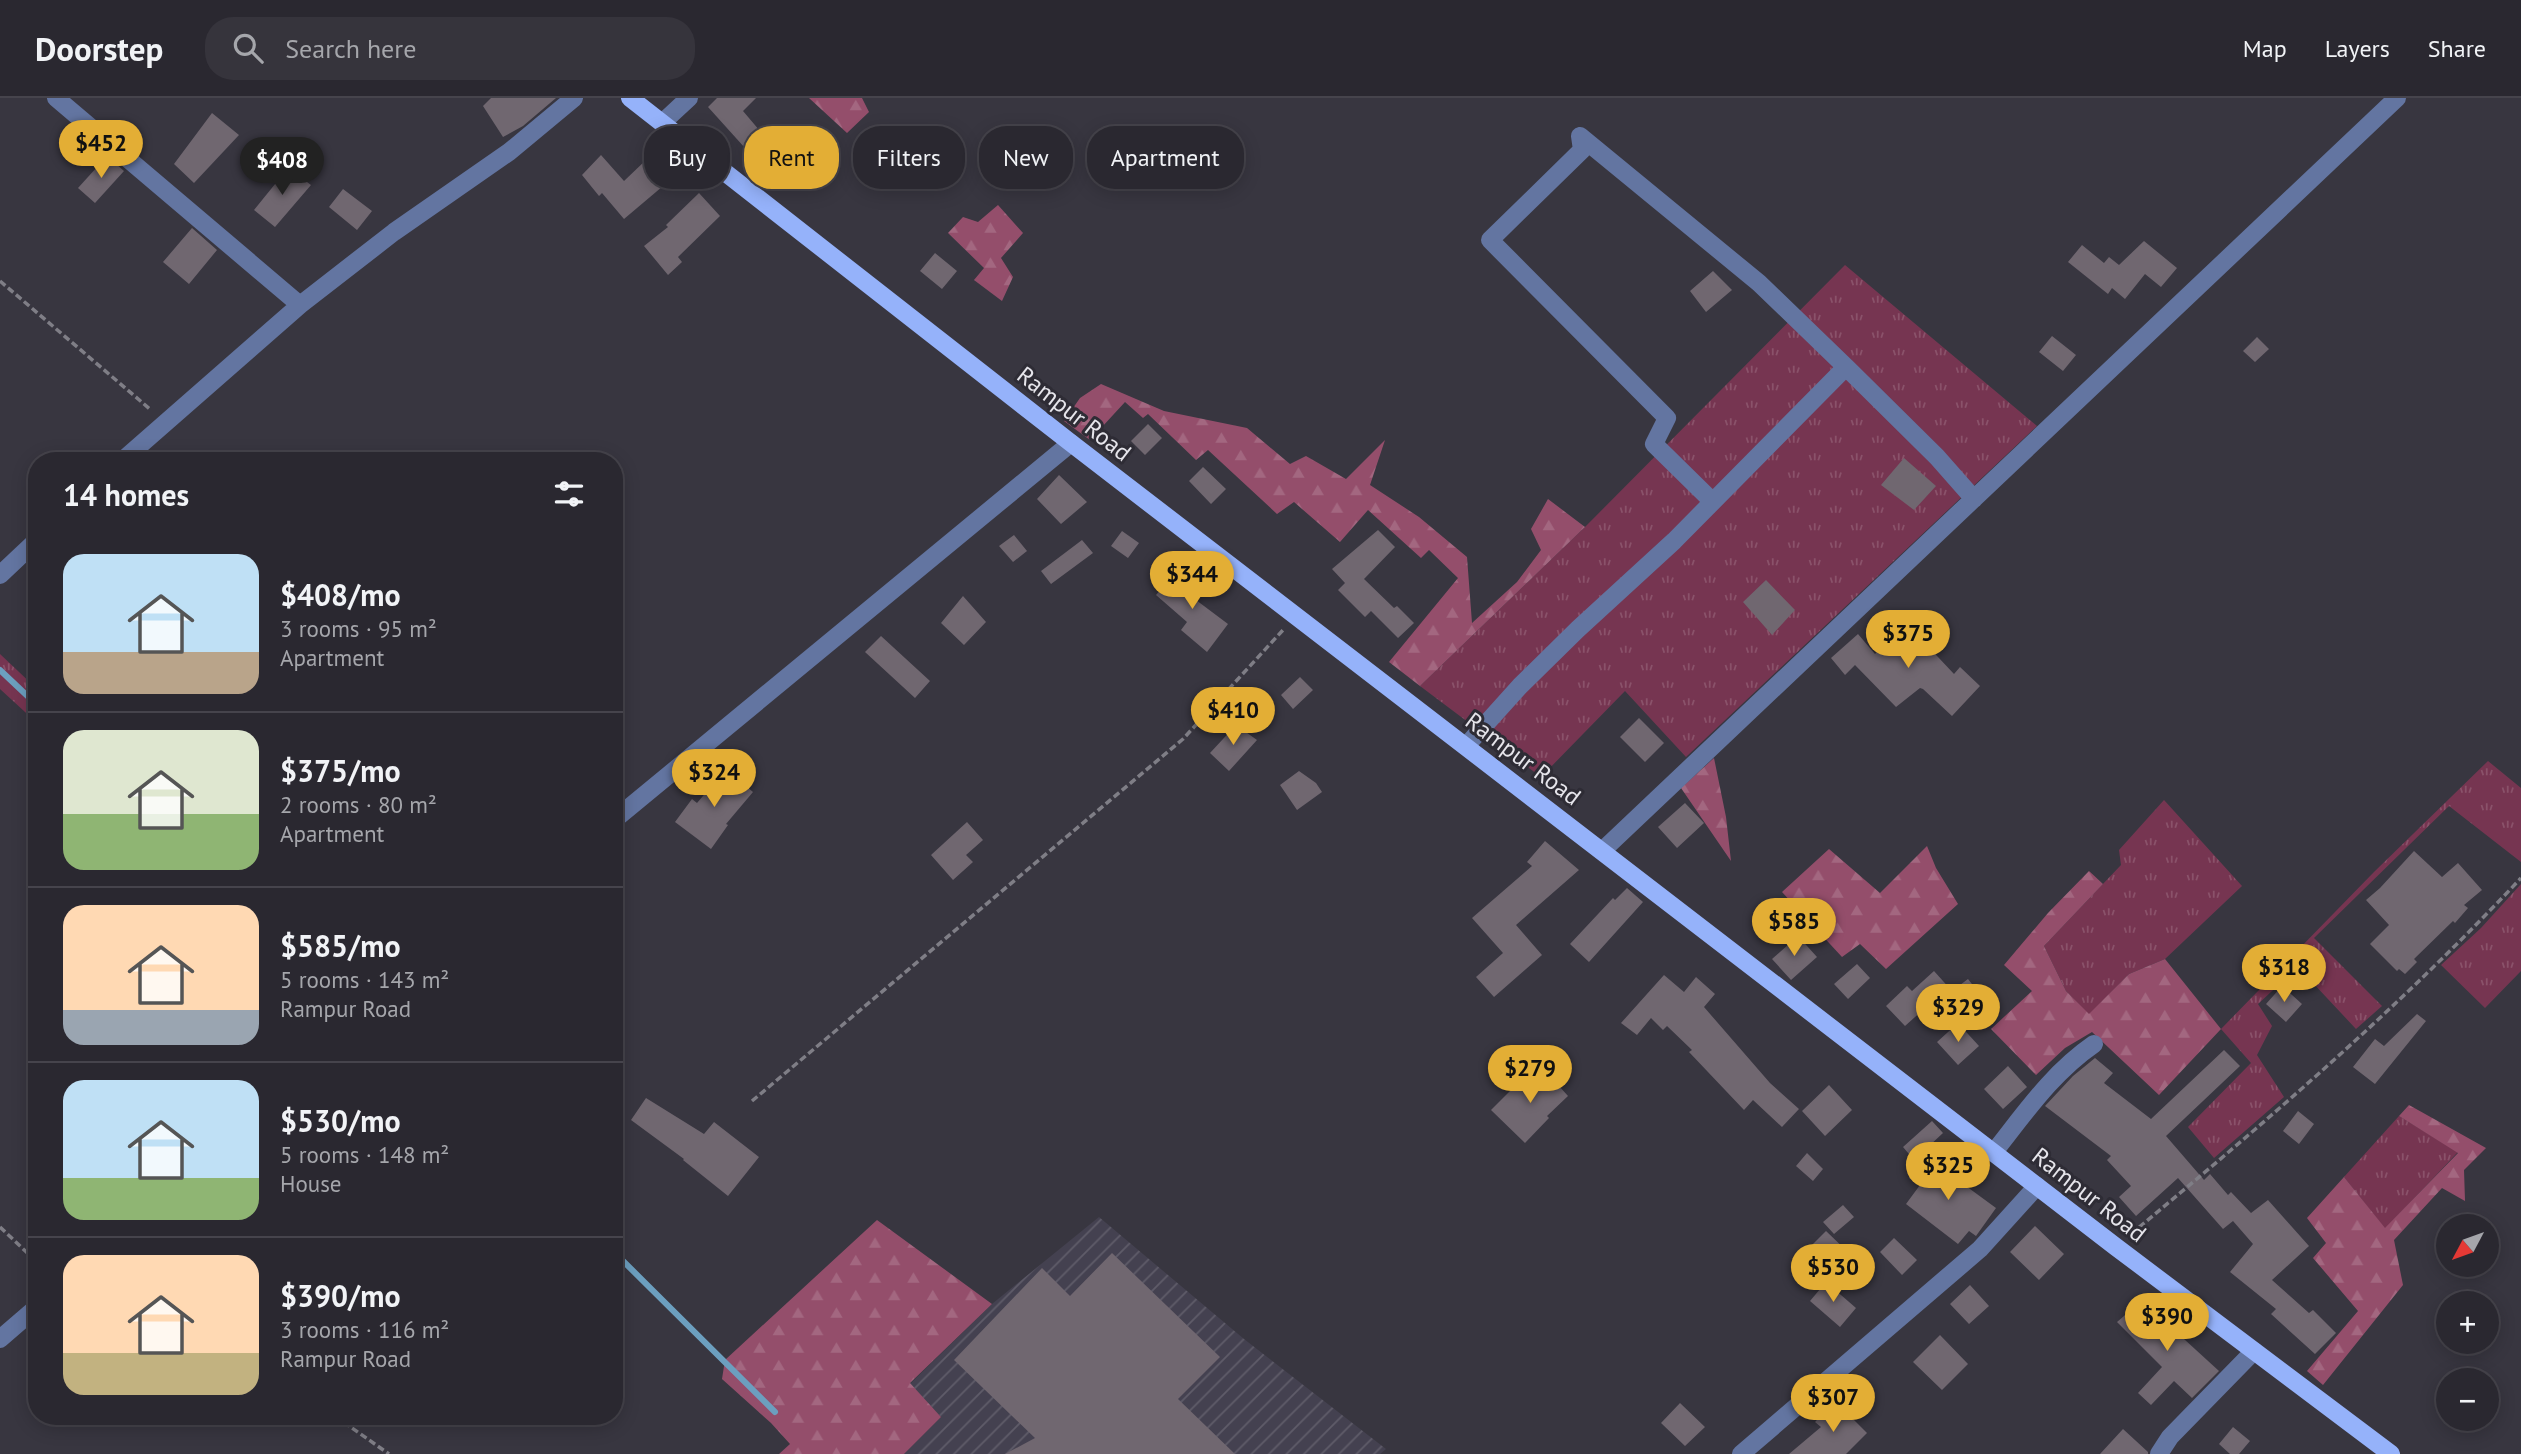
<!DOCTYPE html>
<html lang="en">
<head>
<meta charset="utf-8">
<style>
	body { margin:0; font-family:"PT Sans",sans-serif; background:#36343c; color:#f1f3f6; height:100vh; display:flex; flex-direction:column; font-size:26px; white-space:nowrap }
	* { box-sizing:border-box; margin:0 }
	p { font-size:23px; color:#a5a6ab }
	.icon { flex:none; width:38px; height:38px; fill:none; stroke:currentColor; stroke-width:2; stroke-linecap:round; stroke-linejoin:round }
	.map { position:relative; flex:1; overflow:hidden }
	.drawer { position:absolute; left:28px; top:354px; width:595px; height:973px; display:flex; flex-direction:column; background:#2a2830; border-radius:28px; box-shadow:0 4px 18px #0003,0 0 0 2px #46444c }
	.drawer>* { flex:none }
	.guide { position:absolute; left:644px; top:28px; width:665px; height:63px; display:flex; gap:14px }
	.needle { width:46px; rotate:229deg }
	.tools { position:absolute; left:2436px; top:1116px; display:grid; gap:14px }
	.tools a { display:grid; place-items:center; width:63px; height:63px; border-radius:50%; background:#2a2830; box-shadow:0 4px 18px #0003,0 0 0 2px #46444c; font-size:35px }
	.price { position:absolute; translate:-50% -60px; padding:0 16px; border-radius:24px; background:#e3ae35; color:#111; font-size:23px; line-height:46px; filter:drop-shadow(0 2px 4px #0008) }
	.price::after { content:''; position:absolute; left:50%; top:42px; width:21px; height:16px; margin-left:-10px; background:inherit; clip-path:polygon(0 0,100% 0,50% 100%) }
	.price.selected { background:#222; color:#fff }
	ul { padding:0; list-style:none }
	li { display:flex; align-items:center; gap:21px; height:175px; padding:0 35px }
	li+li { border-top:2px solid #46444c }
	li span { display:grid; place-items:center; flex:none; width:196px; height:140px; border-radius:21px; color:#555 }
	li>.icon { margin-inline-start:auto }
	span .icon { width:84px; height:84px; fill:#fffc; stroke-width:1 }
	li b { font-size:30px }
	h2 { display:flex; justify-content:space-between; align-items:center; height:84px; padding:0 35px; font-size:30px }
	.pill { padding:0 24px; border-radius:28px; background:#2a2830; box-shadow:0 4px 18px #0003,0 0 0 2px #46444c; font-size:24px; line-height:63px }
	.pill.selected { background:#e3ae35; color:#111 }
	header { display:flex; align-items:center; gap:42px; box-sizing:border-box; height:98px; padding:0 35px; background:#2a2830; border-bottom:2px solid #46444c }
	header strong { font-size:33px }
	nav { display:flex; gap:38px; margin-inline-start:auto; font-size:24px }
	.search { width:490px; height:63px; background:#36343c; display:flex; align-items:center; gap:18px; box-sizing:border-box; padding:0 24px; border-radius:28px; color:#a5a6ab; font-size:26px }
	.map>svg:first-child { display:block }
	.industrial { fill:url(#industrial-furrows) }
	.grass { fill:url(#grass-tufts) }
	.forest { fill:url(#forest-firs) }
	.lines { fill:none; stroke-linecap:round; stroke-linejoin:round }
	.stream { stroke:#6c9fbf; stroke-width:6 }
	.building { fill:#706770 }
	.path { stroke:#7f7e86; stroke-width:3.5; stroke-dasharray:7 3.5; stroke-linecap:butt }
	.minor { stroke:#6375a1; stroke-width:18 }
	.major { stroke:#95b2fa; stroke-width:18 }
	.labels { text-anchor:middle; stroke-width:6; stroke-linejoin:round; paint-order:stroke }
	.street-label { font-size:24px; fill:#e6e5eb; stroke:#2e2c35 }
</style>
</head>
<body>
<header>
<strong>Doorstep</strong>
<div class="search"><svg class="icon" aria-label="search" viewBox="0 0 24 24"><circle cx="10" cy="10" r="6"/><path d="M15 15l6 6"/></svg>Search here</div>
<nav><a>Map</a><a>Layers</a><a>Share</a></nav>
</header>
<div class="map">
<svg width="2521" height="1356" viewBox="0 0 2521 1356">
	<defs>
		<pattern id="industrial-furrows" width="10" height="10" patternUnits="userSpaceOnUse" patternTransform="scale(1.75)"><rect width="10" height="10" fill="#444150"/><path d="M-1 1l2-2M0 10L10 0M9 11l2-2" fill="none" stroke="#5f5c69"/></pattern>
		<pattern id="grass-tufts" width="24" height="20" patternUnits="userSpaceOnUse" patternTransform="scale(1.75)"><rect width="24" height="20" fill="#763551"/><path d="M3 7l-1-3M5 7V3M7 7l1-3M15 17l-1-3M17 17v-4M19 17l1-3" fill="none" stroke="#8a526a"/></pattern>
		<pattern id="forest-firs" width="22" height="20" patternUnits="userSpaceOnUse" patternTransform="scale(1.75)"><rect width="22" height="20" fill="#944e6b"/><path d="M5 1l3.5 6h-7zM16 11l3.5 6h-7z" fill="#a36780"/></pattern>
	</defs>
	<rect width="100%" height="100%" fill="#383640"/>
	<!-- industrial -->
	<path class="industrial" d="M1099 1119 1244 1241 1386 1351 1380 1356H904L941 1319 910 1286 992 1206Z"/>
	<!-- grass -->
	<path class="grass" d="M1845 167 2037 328 1686 659 1625 593 1541 679 1420 588 1585 429Z
		M0 556 37 591V625L0 591Z
		M2488 663 2521 690V764L2449 708 2314 840 2382 908 2356 931 2298 869 2258 906 2272 928 2257 957 2284 999 2214 1060 2188 1029 2251 965 2221 931 2374 774Z
		M2164 702 2242 788 2165 861 2129 876 2089 917 2066 893 2044 848 2121 767 2119 752Z
		M2521 786V873L2485 910 2441 867 2481 830Z
		M2399 1018 2458 1054 2385 1131 2344 1079Z"/>
	<!-- forest -->
	<path class="forest" d="M809 0H862L869 14 847 35Z
		M998 107 1023 135 1001 160 1013 179 1002 203 974 182 984 170 948 135 963 119 978 124Z
		M1101 286 1164 313 1247 330 1290 366 1306 358 1346 381 1385 342 1370 387 1419 419 1467 459 1472 525 1517 484 1541 452 1531 431 1548 401 1585 429 1420 588 1389 564 1458 480 1429 452 1421 460 1368 412 1340 444 1294 404 1277 416 1208 352 1196 362 1148 316 1143 320 1125 304 1090 342 1064 323 1080 300Z
		M1714 660 1726 719 1731 763 1681 690Z
		M1927 748 1936 770 1958 806 1886 871 1860 846 1842 859 1782 794 1829 751 1880 795Z
		M2089 773 2103 786 2044 848 2066 893 2089 916 2129 876 2165 861 2221 931 2159 997 2092 934 2065 950 2036 977 1991 931 2032 893 2004 867 2048 815Z
		M2409 1007 2486 1050 2464 1072 2465 1103 2442 1090 2394 1142 2403 1187 2323 1287 2307 1273 2358 1213 2313 1160 2326 1145 2307 1120 2344 1079 2385 1130 2458 1055 2399 1018Z
		M877 1122 992 1206 910 1285 941 1319 904 1356H779L790 1346 771 1325 722 1281 725 1262Z"/>
	<g class="lines">
		<!-- stream -->
		<path class="stream" d="M0 572 37 607
			M614 1154 775 1314"/>
	</g>
	<!-- building -->
	<path class="building" d="M491 0H556L523 28 503 39 483 8Z
		M717 0H756L743 13 771 46 754 60 708 9Z
		M212 15 239 37 194 85 174 66Z
		M783 37 800 56 780 72 764 53Z
		M601 57 624 83 647 61 669 83 624 121 602 95 599 98 582 77Z
		M107 58 124 73 95 105 78 90Z
		M288 70 311 87 275 129 254 112Z
		M343 91 372 113 357 132 329 109Z
		M699 95 720 118 678 159 682 164 668 177 644 148 668 129 666 127Z
		M192 130 217 152 189 186 163 164Z
		M2144 143 2177 170 2161 189 2145 176 2125 201 2112 190 2108 196 2068 164 2082 147 2104 165 2109 159 2119 167Z
		M935 155 957 173 942 191 920 173Z
		M1713 173 1732 192 1706 214 1690 193Z
		M2052 238 2076 257 2063 273 2039 254Z
		M2257 239 2269 251 2255 264 2243 253Z
		M1148 326 1162 340 1145 357 1131 343Z
		M1904 360 1936 388 1914 412 1881 387Z
		M1203 369 1226 391 1211 406 1189 383Z
		M1059 377 1087 404 1061 426 1037 401Z
		M1378 432 1395 449 1364 481 1394 510 1397 508 1414 525 1398 540 1371 513 1365 519 1338 492 1345 485 1332 471Z
		M1122 433 1139 445 1128 460 1111 448Z
		M1014 437 1027 453 1013 464 999 448Z
		M1082 442 1093 455 1051 486 1041 473Z
		M1177 472 1199 491 1192 499 1228 526 1207 554 1181 532 1187 524 1156 497Z
		M1766 482 1795 512 1772 537 1743 504Z
		M963 498 986 524 964 547 941 525Z
		M1906 525 1954 576 1960 569 1980 588 1952 618 1923 591 1920 590 1896 609 1855 567 1845 577 1831 560 1858 536 1875 556Z
		M881 538 930 583 915 600 865 554Z
		M1300 579 1313 592 1293 611 1281 597Z
		M1639 620 1664 645 1645 664 1620 639Z
		M1236 627 1257 642 1229 673 1210 655Z
		M726 671 753 694 726 726 728 727 711 751 675 724 692 701 697 705Z
		M1299 673 1316 685 1322 694 1297 712 1280 687Z
		M1685 705 1704 725 1677 750 1658 729Z
		M967 724 983 742 966 757 973 764 953 782 931 757Z
		M1545 743 1579 772 1516 827 1542 857 1494 899 1476 879 1503 855 1472 820 1532 768 1527 764Z
		M2414 753 2442 779 2458 765 2482 792 2464 807 2468 810 2455 825 2453 823 2414 861 2417 864 2405 876 2399 871 2397 873 2370 846 2389 827 2366 802 2380 790Z
		M1627 790 1643 804 1589 864 1570 846 1613 800 1615 802Z
		M1798 838 1817 859 1791 882 1772 861Z
		M1857 866 1870 880 1848 901 1834 886Z
		M1934 873 1952 893 1968 881 1983 900 1954 924 1934 902 1905 928 1886 908 1907 888 1912 893Z
		M1664 877 1684 894 1696 879 1715 896 1704 909 1770 985 1799 1011 1782 1029 1753 1002 1744 1012 1689 954 1692 952 1667 928 1663 932 1651 920 1637 937 1621 925Z
		M2282 888 2302 906 2286 924 2266 906Z
		M2417 916 2426 923 2375 986 2353 969 2375 941 2384 948Z
		M1958 925 1979 948 1958 967 1937 944Z
		M2224 952 2240 968 2166 1038 2204 1082 2210 1076 2228 1097 2231 1094 2251 1115 2268 1102 2309 1148 2272 1182 2309 1215 2313 1212 2336 1235 2315 1256 2271 1216 2276 1211 2230 1174 2253 1146 2233 1123 2223 1131 2178 1080 2136 1118 2119 1099 2131 1088 2107 1062 2111 1058 2045 1008 2073 978 2095 960 2113 975 2104 985 2151 1021Z
		M2008 968 2027 989 2003 1011 1984 991Z
		M1542 969 1568 998 1547 1018 1549 1020 1525 1045 1491 1012 1515 988 1518 991Z
		M1829 987 1852 1012 1825 1038 1802 1013Z
		M646 1000 704 1036 714 1024 759 1059 728 1098 683 1062 684 1061 631 1022Z
		M2298 1013 2314 1026 2299 1046 2283 1033Z
		M1932 1023 1943 1035 1914 1062 1903 1049Z
		M1807 1055 1823 1071 1813 1083 1796 1068Z
		M1925 1058 1996 1110 1976 1138 1969 1133 1958 1146 1906 1106 1920 1087 1909 1080Z
		M1843 1107 1854 1119 1834 1136 1823 1124Z
		M2035 1128 2064 1156 2039 1182 2010 1154Z
		M1826 1133 1851 1157 1826 1182 1802 1157Z
		M1894 1140 1917 1162 1902 1177 1880 1154Z
		M1112 1155 1220 1259 1178 1301 1235 1356H1005L1035 1340 954 1262 1042 1170 1070 1198Z
		M1826 1184 1856 1210 1840 1229 1810 1203Z
		M1970 1187 1989 1208 1969 1226 1950 1206Z
		M2145 1200 2184 1241 2219 1273 2192 1300 2174 1283 2151 1307 2138 1295 2162 1269 2117 1224Z
		M1940 1237 1968 1266 1942 1292 1913 1264Z
		M1835 1303 1867 1335 1846 1356H1789L1821 1329 1815 1324Z
		M1680 1305 1705 1329 1685 1348 1661 1325Z
		M2233 1329 2250 1343 2239 1356H2230L2219 1346Z
		M2123 1331 2148 1354V1356H2100Z"/>
	<g class="lines">
		<!-- path -->
		<path class="path" d="M0 183 151 312
			M752 1003 1183 641 1283 532
			M0 1129 37 1164
			M2131 1136C2266 1024 2401 908 2521 780
			M335 1318 389 1356"/>
		<!-- minor -->
		<path class="minor" d="M56 0 300 207
			M662 25 689 0
			M123 362 300 207 394 134 509 54 574 0
			M1712 403 1654 346 1667 320 1490 142 1582 52 1580 38 1759 185 1846 269
			M0 477 37 442
			M1466 648 1520 588 1578 531 1674 443 1846 269 1937 359 1974 401
			M614 722 1071 345
			M1602 753 2397 0
			M1994 1054C2025 1015 2052 975 2094 946
			M0 1241 37 1209
			M1741 1356 1980 1151 2037 1088
			M2159 1356 2170 1339 2254 1253"/>
		<!-- major -->
		<path class="major" d="M630 0 1071 345 2116 1149 2391 1356"/>
	</g>
	<g class="labels">
		<!-- street labels -->
		<g class="street-label">
			<text transform="translate(1074 316) rotate(38)" y="8">Rampur Road</text>
			<text transform="translate(1523 661) rotate(37)" y="8">Rampur Road</text>
			<text transform="translate(2089 1097) rotate(38)" y="8">Rampur Road</text>
		</g>
	</g>
</svg>
<div class="tools">
<a><svg class="needle" viewBox="-14 -14 28 28"><path d="M0-13l5 13h-10z" fill="#e53935"/><path d="M0 13l5-13h-10z" fill="#a5a6ab"/></svg></a>
<a>+</a>
<a>−</a>
</div>
<b class="price" style="left:101px;top:82px">$452</b>
<b class="price selected" style="left:282px;top:99px">$408</b>
<b class="price" style="left:1192px;top:513px">$344</b>
<b class="price" style="left:1908px;top:572px">$375</b>
<b class="price" style="left:1233px;top:649px">$410</b>
<b class="price" style="left:714px;top:711px">$324</b>
<b class="price" style="left:1794px;top:860px">$585</b>
<b class="price" style="left:2284px;top:906px">$318</b>
<b class="price" style="left:1958px;top:946px">$329</b>
<b class="price" style="left:1530px;top:1007px">$279</b>
<b class="price" style="left:1948px;top:1104px">$325</b>
<b class="price" style="left:1833px;top:1206px">$530</b>
<b class="price" style="left:2167px;top:1255px">$390</b>
<b class="price" style="left:1833px;top:1336px">$307</b>
<div class="guide">
<a class="pill">Buy</a>
<a class="pill selected">Rent</a>
<a class="pill">Filters</a>
<a class="pill">New</a>
<a class="pill">Apartment</a>
</div>
<section class="drawer">
<h2>14 homes<svg class="icon" aria-label="filters" viewBox="0 0 24 24"><path d="M4 7h16M4 17h16"/><circle cx="9" cy="7" r="2"/><circle cx="15" cy="17" r="2"/></svg></h2>
<ul>
<li><span style="background:linear-gradient(#bfe0f5 70%,#b9a48a 0)"><svg class="icon" aria-label="home" viewBox="0 0 24 24"><path d="M3 11l9-7 9 7M6 9v11h12V9"/></svg></span><div><b>$408/mo</b><p>3 rooms · 95 m²</p><p>Apartment</p></div></li>
<li><span style="background:linear-gradient(#dfe7d0 60%,#8fb573 0)"><svg class="icon" aria-label="home" viewBox="0 0 24 24"><path d="M3 11l9-7 9 7M6 9v11h12V9"/></svg></span><div><b>$375/mo</b><p>2 rooms · 80 m²</p><p>Apartment</p></div></li>
<li><span style="background:linear-gradient(#ffd9b3 75%,#9aa5b1 0)"><svg class="icon" aria-label="home" viewBox="0 0 24 24"><path d="M3 11l9-7 9 7M6 9v11h12V9"/></svg></span><div><b>$585/mo</b><p>5 rooms · 143 m²</p><p>Rampur Road</p></div></li>
<li><span style="background:linear-gradient(#bfe0f5 70%,#8fb573 0)"><svg class="icon" aria-label="home" viewBox="0 0 24 24"><path d="M3 11l9-7 9 7M6 9v11h12V9"/></svg></span><div><b>$530/mo</b><p>5 rooms · 148 m²</p><p>House</p></div></li>
<li><span style="background:linear-gradient(#ffd9b3 70%,#c2b280 0)"><svg class="icon" aria-label="home" viewBox="0 0 24 24"><path d="M3 11l9-7 9 7M6 9v11h12V9"/></svg></span><div><b>$390/mo</b><p>3 rooms · 116 m²</p><p>Rampur Road</p></div></li>
</ul>
</section>
</div>
</body>
</html>
